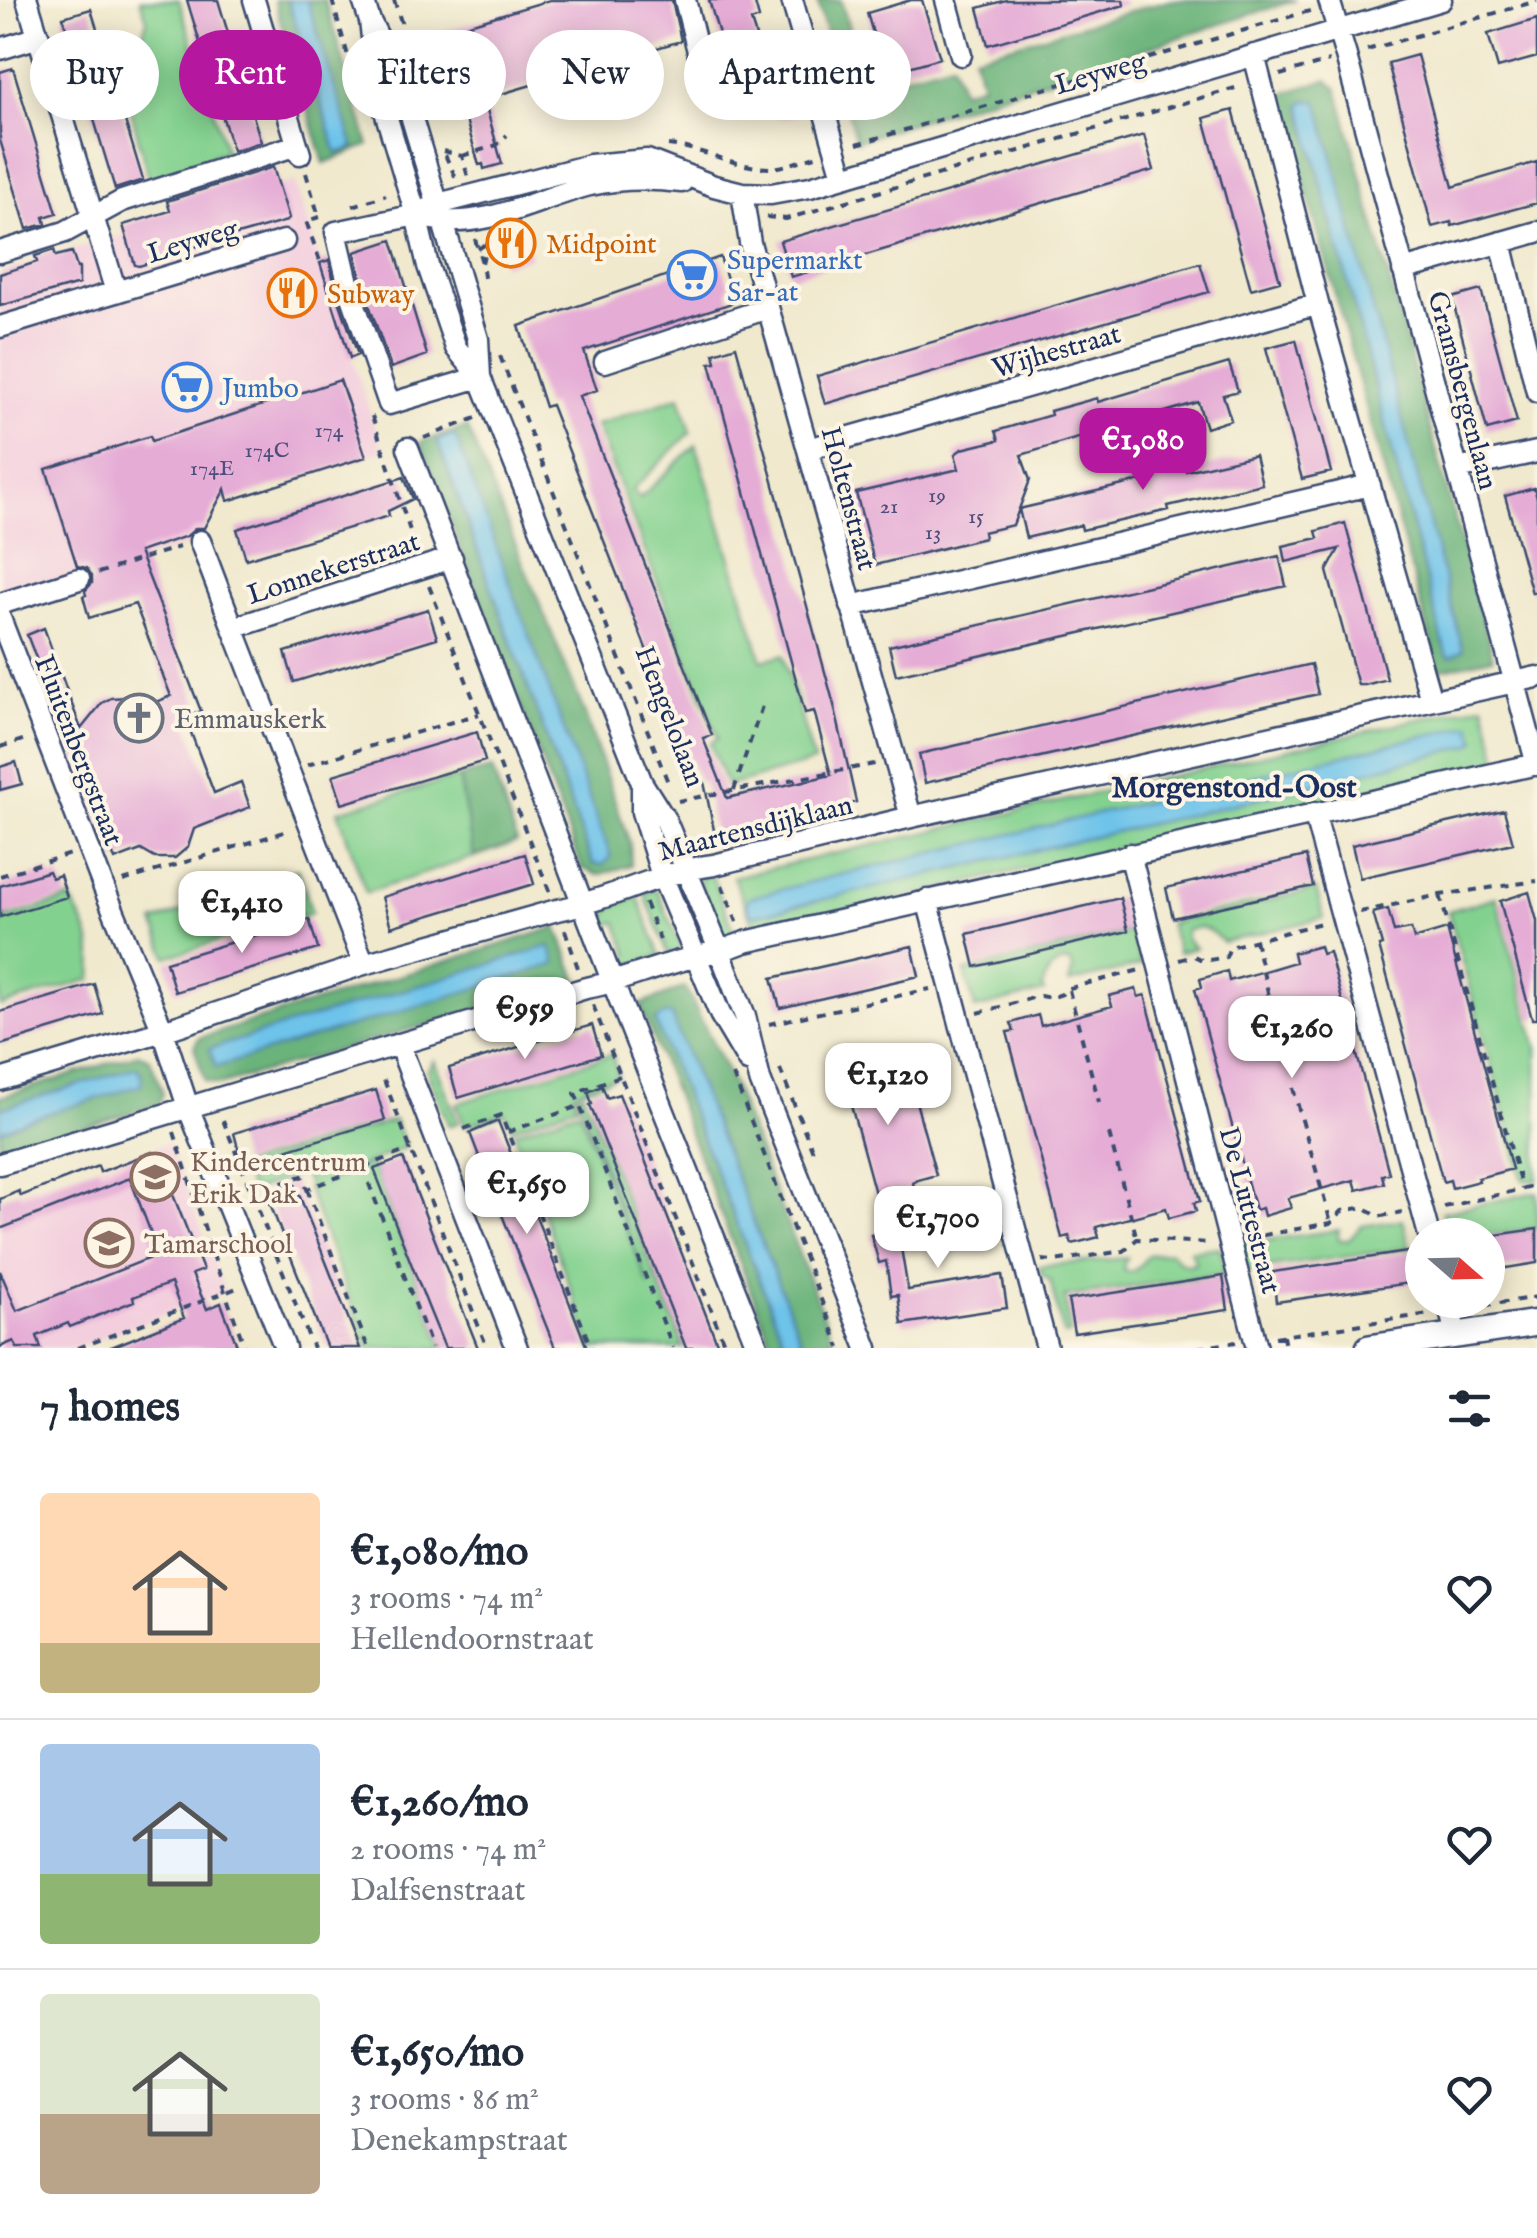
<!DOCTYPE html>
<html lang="en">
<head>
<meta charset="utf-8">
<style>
	body { margin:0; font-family:"IM FELL English",serif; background:#f2f2f3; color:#1f2937; height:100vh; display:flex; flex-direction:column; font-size:38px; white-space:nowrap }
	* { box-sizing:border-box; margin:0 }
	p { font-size:32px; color:#747a83 }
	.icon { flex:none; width:55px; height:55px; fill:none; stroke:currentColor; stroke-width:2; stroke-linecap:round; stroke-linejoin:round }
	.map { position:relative; height:1348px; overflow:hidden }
	.panel { display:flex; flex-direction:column; background:#fff; flex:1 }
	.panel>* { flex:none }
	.banner { position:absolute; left:30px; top:30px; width:1000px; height:90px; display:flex; gap:20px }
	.needle { width:65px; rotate:110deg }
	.controls { position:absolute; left:1405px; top:1218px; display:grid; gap:20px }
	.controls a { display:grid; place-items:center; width:100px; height:100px; border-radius:50%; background:#fff; box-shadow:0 5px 25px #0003; font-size:50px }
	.price { position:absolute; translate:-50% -85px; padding:0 22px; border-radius:20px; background:#fff; color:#222; font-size:32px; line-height:65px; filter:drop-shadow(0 2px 5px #0008) }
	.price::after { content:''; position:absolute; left:50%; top:60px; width:30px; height:22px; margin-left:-15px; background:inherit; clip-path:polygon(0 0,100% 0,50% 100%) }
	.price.active { background:#b5179e; color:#fff }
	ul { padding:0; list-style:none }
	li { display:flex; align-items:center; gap:30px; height:250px; padding:0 40px }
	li+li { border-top:2px solid #e0e1e3 }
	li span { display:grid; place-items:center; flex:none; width:280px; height:200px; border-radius:10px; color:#555 }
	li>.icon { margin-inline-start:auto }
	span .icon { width:120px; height:120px; fill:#fffc; stroke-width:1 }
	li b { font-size:42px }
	h2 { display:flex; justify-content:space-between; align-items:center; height:120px; padding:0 40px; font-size:42px }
	.chip { padding:0 35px; border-radius:45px; background:#fff; box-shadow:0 5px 25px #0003; font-size:35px; line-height:90px }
	.chip.active { background:#b5179e; color:#fff }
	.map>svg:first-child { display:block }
	.built { fill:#f3cfde }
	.green { fill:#83d18f; stroke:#4f8076; stroke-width:2.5; fill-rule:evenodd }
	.forest { fill:#6ab37a; stroke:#42716c; stroke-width:2.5; fill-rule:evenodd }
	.water { fill:#6dc3ea; stroke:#4479a4; stroke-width:2.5 }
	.building { fill:#e5acd6 }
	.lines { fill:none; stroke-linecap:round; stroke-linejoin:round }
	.minor-casing { stroke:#3b4b6f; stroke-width:25 }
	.major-casing { stroke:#3b4b6f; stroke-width:30 }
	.path { stroke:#3b4b6f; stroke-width:4; stroke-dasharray:8 8; stroke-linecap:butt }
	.minor { stroke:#fff; stroke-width:20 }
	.major { stroke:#fff; stroke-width:25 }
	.labels { text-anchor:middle; stroke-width:8; stroke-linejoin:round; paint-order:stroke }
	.number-label { font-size:22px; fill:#4e4e7c }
	.street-label { font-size:28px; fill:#1b2f5e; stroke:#fcf5e5 }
	.food-label { font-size:28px; fill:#c56008; stroke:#fcf5e5; text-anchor:start }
	.shop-label { font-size:28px; fill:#366cbe; stroke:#fcf5e5; text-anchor:start }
	.worship-label { font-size:28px; fill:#5b616d; stroke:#fcf5e5; text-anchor:start }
	.education-label { font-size:28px; fill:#785e54; stroke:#fcf5e5; text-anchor:start }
	.neighbourhood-label { font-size:30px; font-weight:bold; fill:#1b2f5e; stroke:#fcf5e5 }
</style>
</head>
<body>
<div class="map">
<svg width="1537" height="1348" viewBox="0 0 1537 1348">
	<rect width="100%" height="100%" fill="#fcf5e5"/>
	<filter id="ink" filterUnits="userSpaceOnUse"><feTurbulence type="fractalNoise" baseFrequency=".01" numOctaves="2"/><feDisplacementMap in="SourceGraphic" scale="20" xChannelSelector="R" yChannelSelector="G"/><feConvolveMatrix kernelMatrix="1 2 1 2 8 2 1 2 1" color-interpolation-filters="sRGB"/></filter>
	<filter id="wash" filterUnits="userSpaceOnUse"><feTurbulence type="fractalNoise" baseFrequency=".0048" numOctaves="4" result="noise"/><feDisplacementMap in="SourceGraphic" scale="40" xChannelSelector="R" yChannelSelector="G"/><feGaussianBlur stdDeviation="2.25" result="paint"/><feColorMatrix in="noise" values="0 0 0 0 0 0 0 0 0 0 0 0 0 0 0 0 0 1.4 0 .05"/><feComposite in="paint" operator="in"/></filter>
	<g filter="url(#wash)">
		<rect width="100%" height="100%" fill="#f0e9ce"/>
		<!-- built -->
		<path class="built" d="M294 181 383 451 214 505 200 541 0 604V273Z
			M169 1143 225 1292 74 1348H0V1197Z"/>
		<!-- green -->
		<path class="green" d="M140 0H179L226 151 149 180 126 91 147 19Z
			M680 396 691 432 632 490 640 498 696 445 762 660 783 655 814 762 727 786 710 743 718 738 596 425Z
			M1484 704 1499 761 756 931 733 877ZM1470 725 1476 740 1472 745 1210 810 1225 784Z
			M459 777 474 857 366 893 338 811Z
			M298 869 312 913 167 957 154 922Z
			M711 874 737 938 726 939 721 936 699 882 702 877Z
			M1316 889 1324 918 1223 942C1211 930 1202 923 1186 931V939L1195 948 1178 953 1169 923Z
			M654 890 658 892 681 947 679 952 668 953 646 898 645 893Z
			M638 897 660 955 634 964 627 963 622 959 629 955 617 922 607 925 605 918 612 906Z
			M1496 897 1537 1048V1181L1523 1180 1448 911Z
			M70 899C88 927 95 945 92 979L0 1006V920Z
			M1131 931 1141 965 1069 983 1073 968 1070 962C1052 961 1047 973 1042 988L1044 992 975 1009 965 972Z
			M612 1054 618 1076 573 1093 577 1105 512 1128 505 1113 465 1126 456 1104Z
			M434 1060 458 1122 449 1126 427 1071Z
			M583 1093 684 1348H592L514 1132 579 1110 649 1286 577 1095Z
			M394 1120 406 1147 326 1181 372 1164 444 1348H368L307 1189 309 1187 303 1173 251 1192 241 1166Z
			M1537 1192V1228L1488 1236 1448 1235 1442 1212Z
			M1403 1220 1410 1248 1243 1271 1237 1244 1339 1230 1338 1237 1340 1240H1349L1361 1226Z
			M1220 1247 1226 1273 1065 1297 1070 1334 1064 1335 1050 1280 1042 1275 1040 1266 1127 1258 1123 1267 1124 1271C1138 1275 1141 1261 1149 1255L1170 1252C1178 1260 1183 1268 1195 1263V1260L1190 1251Z"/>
		<!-- forest -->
		<path class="forest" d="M274 0H288L337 153 353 147 307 0H325L369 145 324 163Z
			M817 0H841L866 86 952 62 962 91 982 84 974 56 1169 0H1296L856 141Z
			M1327 80 1337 88 1493 658 1439 670 1281 99 1287 92ZM1307 101 1318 102 1463 650 1450 657 1446 653 1301 106Z
			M467 427 583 709 630 844 631 865 598 875 582 868 420 442ZM455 436 610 856 603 865 593 864 437 441Z
			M492 769 517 842 474 857 459 777Z
			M557 927 578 981 219 1085 205 1081 194 1047 199 1038ZM556 963 216 1067 210 1049Z
			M685 987 730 1078 836 1348H804L671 1015H664L655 1021 787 1348H773L640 1005Z
			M138 1054 150 1059 163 1093 159 1104 0 1153V1131L23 1121 0 1109V1097Z"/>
		<!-- water -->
		<path class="water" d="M288 0H307L354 148 337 153Z
			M1307 101H1318L1463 650 1450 657 1446 653 1301 105Z
			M455 435 611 857 603 865 593 864 437 440Z
			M1471 725 1476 740 1472 745 1210 810 752 916 747 906 748 898 827 878Z
			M550 946 556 964 216 1067 209 1049Z
			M664 1015H671L804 1348H787L655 1021Z
			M137 1067 142 1076 141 1085 23 1121 0 1131V1109Z"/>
		<g id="blocks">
			<!-- building -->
			<path class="building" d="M187 0H218L261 142 233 151Z
				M550 0H672L681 41 484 99 502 164 484 169 483 164 479 165 462 106 443 111 422 38Z
				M709 0H754L759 18 751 21 761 52 790 44 809 110 780 119 776 106 743 116Z
				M911 0H922L940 58 885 74 867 13Z
				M1006 0H1123L1124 5 988 45 978 8Z
				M91 9 143 180 115 189 63 17Z
				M1537 19V57L1498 68 1488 34Z
				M1417 55 1453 187 1537 162V203L1452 226 1451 222 1432 227 1388 63Z
				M13 68 57 213 44 217 46 224 27 229 0 140V72Z
				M1233 110 1280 281 1251 289 1204 118Z
				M1144 135 1154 170 791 277 780 241Z
				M273 167 289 218 287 221 180 251V254L139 266 135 265 123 225 170 211 167 201Z
				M524 235 531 257 503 265 497 244Z
				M392 240 427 355 391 368 363 287 355 252Z
				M54 250 56 256 72 252 77 268H79V284L0 306V274L37 262 35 256Z
				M720 257 730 288 727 289 732 303 584 351 597 390 579 396 712 735 703 738 727 798 831 775 814 711 805 713 710 363 716 362 714 353 736 346 834 705 856 802 715 835 704 782 700 783 684 746 551 405 545 407 519 326Z
				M329 260 337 295 358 355 350 358 320 263Z
				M1200 263 1209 292 825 404 817 376Z
				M1481 290 1517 422 1487 430 1452 298Z
				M1296 340 1331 472 1302 479 1266 348Z
				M1229 363 1238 391 1223 395 1231 420 1206 428 1198 402 1021 455 1030 480 1013 525 983 532 984 538 875 565 856 493 959 469 955 454 962 449 999 440 996 431 1051 415 1050 411 1097 398 1098 402Z
				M340 380 366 457 228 501 225 489 204 528H196L187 536 139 552 201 711 185 717 214 793 241 782 250 807 194 829 188 847 175 858H155L141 850 115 860 27 635 44 628 81 729 102 703 111 698 129 697 146 706 171 696 135 604 89 618 83 596 86 595 85 591 92 583V576L87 568 77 566 46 469 150 436 152 441Z
				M1178 442 1186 471 1255 455 1262 484 1168 506 1169 510 1129 519 1082 530 1081 525 1026 538 1019 509 1149 479 1142 453Z
				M404 477 413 499 388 511 389 516 246 559 237 529Z
				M1534 488 1537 498V592L1532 593 1505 496Z
				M1345 523 1387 679 1365 685H1358L1327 571 1339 549 1286 562 1283 546 1318 538 1316 531Z
				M1279 556 1286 586 896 675 889 646Z
				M428 609 437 638 294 682 285 652Z
				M1311 664 1318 694 925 783 919 754Z
				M477 732 485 761 342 804 333 775Z
				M16 762 22 784 0 790V767Z
				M1504 810 1513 843 1360 878 1352 845Z
				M525 854 534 884 391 927 382 897Z
				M1306 856 1313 886 1173 918 1166 888Z
				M49 871 52 878 60 875 67 897 0 917V886Z
				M1529 892 1537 921V1019H1532L1500 901Z
				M1120 898 1128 931 975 967 967 934Z
				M1388 909 1394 932 1411 929 1414 939 1447 929 1512 1169 1478 1178 1479 1181 1452 1188 1450 1180 1443 1182 1379 946 1382 945 1373 913Z
				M309 919 318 949 175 992 166 962Z
				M912 946 919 976 780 1008 772 978Z
				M1320 946 1322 954 1329 952 1389 1173 1382 1175 1384 1183 1357 1190 1354 1180 1288 1198 1291 1208 1264 1216 1262 1208 1255 1210 1195 989 1202 987 1200 979 1227 971 1229 981 1268 970 1295 962 1293 953Z
				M94 984 103 1014 0 1045V1012Z
				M1136 989 1138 997 1145 995 1200 1201 1194 1203 1196 1211 1169 1218 1166 1208 1096 1227 1099 1237 1072 1244 1069 1236 1062 1238 1007 1032 1014 1031 1011 1023 1038 1015 1041 1026 1112 1006 1109 996Z
				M592 1025 601 1055 458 1098 449 1068Z
				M871 1049 879 1078 884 1076 885 1080 891 1078 892 1081 909 1076 936 1175 918 1180 913 1183 914 1187 876 1197 846 1087 856 1084 847 1056Z
				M602 1086 607 1098 619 1094 719 1348H686L590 1105 592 1104 588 1092Z
				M376 1090 385 1120 242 1163 234 1133Z
				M498 1121 544 1237 587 1348H555L485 1172 470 1133Z
				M152 1152 157 1164 160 1162 203 1270 192 1274 207 1309 221 1303 238 1348H109L184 1318 171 1283 133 1297 134 1301 70 1327 68 1323 37 1336 41 1348H17L14 1341 0 1347V1271L17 1311 155 1256 152 1236 130 1178 0 1229V1199L19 1191 21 1196 98 1166 100 1172Z
				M403 1158 433 1235 478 1348H445L429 1309 374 1169Z
				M294 1182 328 1267 360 1348H327L281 1232 266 1193Z
				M982 1205 989 1233 970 1238 968 1230 901 1248 908 1290 1002 1275 1007 1308 902 1324 898 1295 891 1296 886 1261 879 1263 871 1235Z
				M1537 1229V1263L1488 1271V1236Z
				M1414 1251 1417 1282 1276 1302 1273 1272Z
				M1223 1276 1228 1310 1074 1333 1068 1300Z"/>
		</g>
	</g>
	<g filter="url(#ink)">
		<use href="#blocks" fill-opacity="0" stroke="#3b4b6f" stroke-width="2.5"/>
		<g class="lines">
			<!-- minor casing -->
			<g class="minor-casing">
				<path id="minor" d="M27 0 116 292
					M254 0 300 154
					M363 0 370 21 401 82 478 339 480 377
					M685 0 705 79
					M792 0 843 176
					M946 0 961 55
					M1329 0 1346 56 1537 765
					M370 21 378 88 416 215 428 266 456 348 480 377 642 783 666 821 720 952 745 1016 760 1080 867 1348
					M0 49 39 37
					M1254 55 1318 304 1431 700
					M742 193 750 243 911 817
					M432 219C485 230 539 198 590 185 621 178 651 178 682 182
					M1501 242 1537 392
					M0 252 65 232 122 201 297 145
					M1403 270 1537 232
					M0 327 284 241
					M605 362 768 308
					M480 377 389 404 350 291 336 232 416 215 438 204 590 165 647 160 714 186 742 193 771 194 810 187 1441 0
					M408 448 613 983 758 1348
					M808 449 1318 304
					M1457 469 1537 452
					M200 541 233 628
					M0 604 79 579
					M851 606 1370 485
					M0 618 104 888 163 1031 188 1107 285 1348
					M642 783V812L662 876 720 1014 748 1061
					M1314 813 1429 1235
					M1130 854 1257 1348
					M927 900 1047 1348
					M364 964 233 628 452 558
					M399 1044 517 1348
					M0 1080 163 1031 364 964 557 910C611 900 659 872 714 865L911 817 1537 677
					M0 1164 586 988C615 983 641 972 669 964 694 956 720 952 745 942L1537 764
					M1447 1300 1456 1334"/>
			</g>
			<!-- major casing -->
			<g class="major-casing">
				<path id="major" d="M1369 1348 1537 1323"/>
			</g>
			<!-- path -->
			<path class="path" d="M332 0 354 77
				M394 0 412 56
				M1367 50 1537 1
				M1280 75 1329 61
				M857 144 1313 10
				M668 145C702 148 736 168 771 168 786 167 804 159 819 155
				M443 151 462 156 468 177
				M445 155 456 178
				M462 156 497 145 507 135
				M306 173 319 217
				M353 206 386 195
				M320 217 306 221 321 264
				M766 217 786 219 1242 86
				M475 239 482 263 485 284
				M478 249 495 238
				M482 263 487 243
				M500 356 669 785
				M372 416 416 549
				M424 438 476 418
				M98 573 179 547
				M429 586 550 893
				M0 747 26 739
				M307 765 479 714
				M734 790 763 703
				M678 801 875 764
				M0 876 70 854
				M123 881 291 830
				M722 885 737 922
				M1440 895 1522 1189
				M645 903 662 945
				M1360 912 1440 895 1537 881
				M565 930 578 968
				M1255 940 1285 1060
				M1179 960 1194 956 1204 961 1226 957 1230 947 1321 923
				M1069 990 1099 1102
				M593 1005 726 1348
				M978 1013 1040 996 1051 998 1062 994 1066 989 1140 970
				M769 1024 930 989
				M780 1069 814 1154
				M733 1075 840 1348
				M620 1076 575 1093 673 1348
				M384 1080 487 1348
				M1293 1088 1331 1223
				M223 1120 313 1348
				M464 1129 501 1115 591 1348
				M174 1132 225 1292 245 1348
				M508 1132 579 1106
				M1109 1134 1137 1239
				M363 1168 432 1348
				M307 1189 368 1348
				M251 1192 302 1176 307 1189 411 1149
				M1444 1207 1537 1186
				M1247 1238 1331 1223 1342 1211 1365 1207 1377 1217 1402 1212
				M1042 1260 1054 1261 1124 1251 1137 1239 1208 1243
				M1468 1308 1537 1297
				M1283 1335 1285 1348
				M1275 1337 1429 1314
				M78 1348 237 1288
				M1198 1348 1236 1342"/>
			<!-- minor -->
			<use href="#minor" class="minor"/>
			<!-- major -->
			<use href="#major" class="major"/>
		</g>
	</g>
	<!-- icons -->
	<defs>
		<g id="restaurant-ring" transform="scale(2.5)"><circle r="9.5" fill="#fcf5e5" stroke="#e8710a" stroke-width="1.5"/><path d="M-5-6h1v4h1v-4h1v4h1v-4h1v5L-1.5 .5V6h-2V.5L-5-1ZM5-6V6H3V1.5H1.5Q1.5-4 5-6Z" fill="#e8710a"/></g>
		<g id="supermarket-ring" transform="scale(2.5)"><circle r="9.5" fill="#fcf5e5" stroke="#3f7fe0" stroke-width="1.5"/><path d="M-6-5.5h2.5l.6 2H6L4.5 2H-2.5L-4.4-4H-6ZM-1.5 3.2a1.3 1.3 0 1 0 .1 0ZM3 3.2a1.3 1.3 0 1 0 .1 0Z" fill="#3f7fe0"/></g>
		<g id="church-ring" transform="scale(2.5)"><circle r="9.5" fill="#fcf5e5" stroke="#6b7280" stroke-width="1.5"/><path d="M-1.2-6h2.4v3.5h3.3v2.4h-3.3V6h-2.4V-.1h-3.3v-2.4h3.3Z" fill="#6b7280"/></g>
		<g id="school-ring" transform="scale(2.5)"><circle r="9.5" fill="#fcf5e5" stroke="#8d6e63" stroke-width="1.5"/><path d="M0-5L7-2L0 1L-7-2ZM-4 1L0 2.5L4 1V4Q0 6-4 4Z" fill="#8d6e63"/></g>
	</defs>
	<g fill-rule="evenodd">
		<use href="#restaurant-ring" x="511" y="243"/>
		<use href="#supermarket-ring" x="692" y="275"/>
		<use href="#restaurant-ring" x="292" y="293"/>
		<use href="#supermarket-ring" x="187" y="387"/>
		<use href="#church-ring" x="139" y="718"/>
		<use href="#school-ring" x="155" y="1177"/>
		<use href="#school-ring" x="109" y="1243"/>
	</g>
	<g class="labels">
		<!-- number labels -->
		<g class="number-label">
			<text x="329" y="437">174</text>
			<text x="267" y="457">174C</text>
			<text x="212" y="475">174E</text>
			<text x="937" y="502">19</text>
			<text x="889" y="513">21</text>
			<text x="976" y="523">15</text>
			<text x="933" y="539">13</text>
		</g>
		<!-- street labels -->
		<g class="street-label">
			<text transform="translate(1100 72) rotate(-16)" y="10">Leyweg</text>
			<text transform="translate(192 240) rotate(-17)" y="10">Leyweg</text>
			<text transform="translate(1056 350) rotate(-16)" y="10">Wijhestraat</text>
			<text transform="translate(1464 390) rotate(75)" y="10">Gramsbergenlaan</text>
			<text transform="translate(850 498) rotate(75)" y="10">Holtenstraat</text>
			<text transform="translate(333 567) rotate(-18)" y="10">Lonnekerstraat</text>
			<text transform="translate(671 716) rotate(69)" y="10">Hengelolaan</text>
			<text transform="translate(80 750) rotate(69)" y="10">Fluitenbergstraat</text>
			<text transform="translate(755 827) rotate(-14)" y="10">Maartensdijklaan</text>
			<text transform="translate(1251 1210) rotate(75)" y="10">De Luttestraat</text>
		</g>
		<!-- food labels -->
		<g class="food-label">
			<text x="546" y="253">Midpoint</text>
			<text x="327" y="303">Subway</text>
		</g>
		<!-- shop labels -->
		<g class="shop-label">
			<text x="727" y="269">Supermarkt<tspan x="727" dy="32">Sar-at</tspan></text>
			<text x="222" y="397">Jumbo</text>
		</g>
		<!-- worship labels -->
		<g class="worship-label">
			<text x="174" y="728">Emmauskerk</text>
		</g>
		<!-- education labels -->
		<g class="education-label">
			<text x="190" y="1171">Kindercentrum<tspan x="190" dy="32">Erik Dak</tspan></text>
			<text x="144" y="1253">Tamarschool</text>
		</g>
		<!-- neighbourhood labels -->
		<g class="neighbourhood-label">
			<text x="1234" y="797">Morgenstond-Oost</text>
		</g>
	</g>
</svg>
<div class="controls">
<a><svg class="needle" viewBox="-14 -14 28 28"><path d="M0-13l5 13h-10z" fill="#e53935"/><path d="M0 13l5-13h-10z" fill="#747a83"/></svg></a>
</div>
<b class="price active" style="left:1143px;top:493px">€1,080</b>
<b class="price" style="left:242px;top:956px">€1,410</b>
<b class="price" style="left:525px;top:1062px">€959</b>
<b class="price" style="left:1292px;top:1081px">€1,260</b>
<b class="price" style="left:888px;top:1128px">€1,120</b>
<b class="price" style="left:527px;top:1237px">€1,650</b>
<b class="price" style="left:938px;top:1271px">€1,700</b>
<div class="banner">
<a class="chip">Buy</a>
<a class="chip active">Rent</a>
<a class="chip">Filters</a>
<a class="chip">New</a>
<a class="chip">Apartment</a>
</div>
</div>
<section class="panel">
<h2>7 homes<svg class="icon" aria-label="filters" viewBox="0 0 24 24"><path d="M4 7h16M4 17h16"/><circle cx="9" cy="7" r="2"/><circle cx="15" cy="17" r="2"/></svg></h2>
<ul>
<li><span style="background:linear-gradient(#ffd9b3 75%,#c2b280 0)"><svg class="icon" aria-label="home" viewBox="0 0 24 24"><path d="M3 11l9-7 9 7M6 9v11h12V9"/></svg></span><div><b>€1,080/mo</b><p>3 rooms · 74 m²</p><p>Hellendoornstraat</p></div><svg class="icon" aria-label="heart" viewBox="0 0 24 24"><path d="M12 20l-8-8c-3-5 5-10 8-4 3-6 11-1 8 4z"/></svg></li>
<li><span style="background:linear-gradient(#a9c7e8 65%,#8fb573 0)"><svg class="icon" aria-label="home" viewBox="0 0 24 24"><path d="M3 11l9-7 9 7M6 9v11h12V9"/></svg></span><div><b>€1,260/mo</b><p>2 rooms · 74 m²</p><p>Dalfsenstraat</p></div><svg class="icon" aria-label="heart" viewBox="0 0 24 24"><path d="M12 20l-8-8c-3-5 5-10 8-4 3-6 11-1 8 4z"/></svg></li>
<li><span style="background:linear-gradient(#dfe7d0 60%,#b9a48a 0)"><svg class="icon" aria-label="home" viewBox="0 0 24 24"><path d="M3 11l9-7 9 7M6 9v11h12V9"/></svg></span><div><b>€1,650/mo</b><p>3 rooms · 86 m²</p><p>Denekampstraat</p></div><svg class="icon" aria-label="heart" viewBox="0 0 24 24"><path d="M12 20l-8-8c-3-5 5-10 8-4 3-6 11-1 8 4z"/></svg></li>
</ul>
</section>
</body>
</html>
